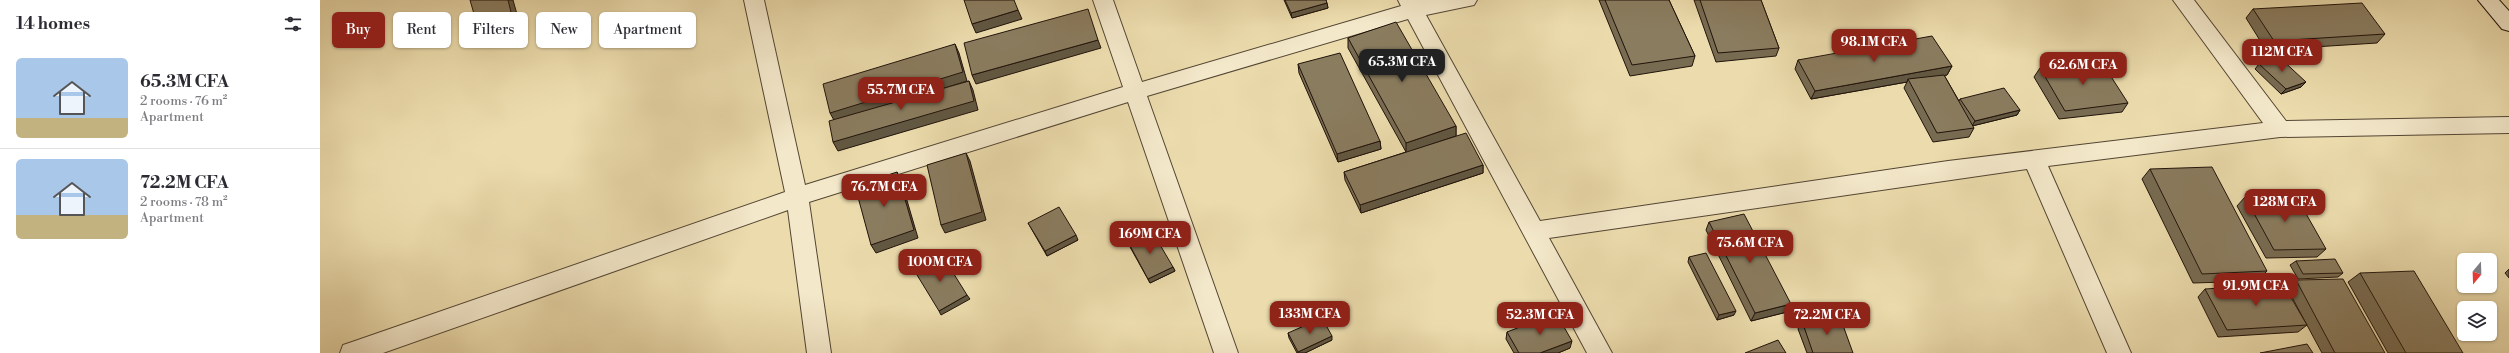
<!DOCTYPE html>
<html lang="en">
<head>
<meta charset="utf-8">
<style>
	body { margin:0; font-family:"Libre Bodoni",serif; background:#f2f2f3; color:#2b2b33; height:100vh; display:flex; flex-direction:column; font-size:15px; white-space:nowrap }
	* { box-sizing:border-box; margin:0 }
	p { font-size:13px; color:#7c7c81 }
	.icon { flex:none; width:22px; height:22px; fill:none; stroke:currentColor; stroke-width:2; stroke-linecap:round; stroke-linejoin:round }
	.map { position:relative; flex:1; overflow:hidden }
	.side { display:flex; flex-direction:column; background:#fff; width:320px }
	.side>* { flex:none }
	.guide { position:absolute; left:12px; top:12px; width:380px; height:36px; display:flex; gap:8px }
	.needle { width:26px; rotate:199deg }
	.controls { position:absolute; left:2137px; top:253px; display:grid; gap:8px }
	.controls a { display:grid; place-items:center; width:40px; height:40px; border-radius:6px; background:#fff; box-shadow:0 1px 3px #0004; font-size:20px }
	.price { position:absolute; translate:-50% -34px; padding:0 9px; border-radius:8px; background:#8f2418; color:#fff; font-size:13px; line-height:26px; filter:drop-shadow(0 1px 2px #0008) }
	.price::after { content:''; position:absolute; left:50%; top:24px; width:12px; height:9px; margin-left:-6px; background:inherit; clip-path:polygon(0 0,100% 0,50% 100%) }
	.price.selected { background:#222; color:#fff }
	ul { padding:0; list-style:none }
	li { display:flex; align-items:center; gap:12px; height:100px; padding:0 16px }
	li+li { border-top:1px solid #e1e1e2 }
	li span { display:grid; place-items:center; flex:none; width:112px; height:80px; border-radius:6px; color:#555 }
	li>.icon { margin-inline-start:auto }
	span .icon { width:48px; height:48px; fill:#fffc; stroke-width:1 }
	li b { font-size:17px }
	h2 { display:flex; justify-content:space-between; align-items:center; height:48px; padding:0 16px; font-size:17px }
	.chip { padding:0 14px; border-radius:6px; background:#fff; box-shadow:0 1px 3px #0004; font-size:14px; line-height:36px }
	.chip.selected { background:#8f2418; color:#fff }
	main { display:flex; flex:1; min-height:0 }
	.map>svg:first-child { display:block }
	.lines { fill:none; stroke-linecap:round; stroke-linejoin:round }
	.street-casing { stroke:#534533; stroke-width:2 }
	.secondary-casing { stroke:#20130a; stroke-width:2 }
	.street { fill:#f3e8ca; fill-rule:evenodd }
	.secondary { fill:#f3e8ca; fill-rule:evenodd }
	.wall { fill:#776b52; stroke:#20130a }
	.shaded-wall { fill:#615742; stroke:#20130a }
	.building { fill:#8a7c5f; stroke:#20130a }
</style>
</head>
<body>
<main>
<section class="side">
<h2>14 homes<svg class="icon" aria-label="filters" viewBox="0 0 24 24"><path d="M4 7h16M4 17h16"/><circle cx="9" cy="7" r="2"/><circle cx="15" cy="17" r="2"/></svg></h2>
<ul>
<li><span style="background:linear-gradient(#a9c7e8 75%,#c2b280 0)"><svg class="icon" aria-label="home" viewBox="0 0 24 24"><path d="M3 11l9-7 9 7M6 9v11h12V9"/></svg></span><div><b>65.3M CFA</b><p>2 rooms · 76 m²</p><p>Apartment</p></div></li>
<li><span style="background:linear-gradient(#a9c7e8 70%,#c2b280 0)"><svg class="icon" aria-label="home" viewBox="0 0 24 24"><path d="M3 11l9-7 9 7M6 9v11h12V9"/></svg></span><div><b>72.2M CFA</b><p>2 rooms · 78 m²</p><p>Apartment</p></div></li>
</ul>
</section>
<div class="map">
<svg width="2189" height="353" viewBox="0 0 2189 353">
	<rect width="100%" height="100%" fill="#ecdcad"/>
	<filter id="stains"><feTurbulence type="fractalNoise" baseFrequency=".005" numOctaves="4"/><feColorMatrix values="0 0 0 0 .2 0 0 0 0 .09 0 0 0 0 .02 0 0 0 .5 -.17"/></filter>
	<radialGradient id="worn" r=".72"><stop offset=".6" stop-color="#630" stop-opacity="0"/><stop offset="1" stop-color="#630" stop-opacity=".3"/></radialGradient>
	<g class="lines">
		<!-- street casing -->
		<g class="street-casing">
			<path id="street" d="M424 0H444L485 185 803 87 773 0H793L822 82 1081 6 1078 0H1157L1154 5 1106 15 1220 221 1628 161 1943 123 1853 0H1874L1966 121 2189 117V133L1960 137 1728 166 1811 353H1787L1707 169 1229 238 1292 353H1267L1088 19 827 96 918 353H894L808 102 489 202 511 353H487L468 210 63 353H20L23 345 32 342 465 192Z"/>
		</g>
		<!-- secondary casing -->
		<g class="secondary-casing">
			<path id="secondary" d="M2158 0H2179L2189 11V31L2182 29Z"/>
		</g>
		<!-- street -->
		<use href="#street" class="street"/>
		<!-- secondary -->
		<use href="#secondary" class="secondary"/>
	</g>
	<!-- wall -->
	<path class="wall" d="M964 0H1006L1008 8 972 18Z
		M1279 0H1349L1375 56 1372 66 1310 76Z
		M1374 0H1441L1459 48 1456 56 1396 62Z
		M1933 9 2065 34 2057 43 1946 50 1926 18Z
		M1028 38 1136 126V136L1109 145 1163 165V173L1041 213 1025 180 1024 172 1086 152 1028 48Z
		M1478 60 1632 66 1627 75H1624L1639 101 1640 99 1700 110 1697 115 1652 126 1654 128 1649 137 1613 142 1584 88 1587 82 1491 99 1475 69Z
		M978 64 1060 141 1061 149 1018 162 979 73Z
		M1939 64 1986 82 1981 87 1961 94 1935 69Z
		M1720 68 1808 103 1802 112 1739 119 1714 77Z
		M1830 169 1947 271 1937 281 1873 283 1822 179Z
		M1925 197 2006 249 1997 257 1946 258 1917 206Z
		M1389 222 1467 312 1431 321 1386 230Z
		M708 223 758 240 727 256Z
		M808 242 853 267 855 271 830 283 810 247Z
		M1369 257 1414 315 1397 320 1368 262Z
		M1976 261 2023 273 2018 277 1978 279 1970 265Z
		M2189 269V278L2185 273Z
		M2040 273 2143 353H2068L2028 282Z
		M1976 280 2065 353H2002L1967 288Z
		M1885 289 1987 325 1978 332 1898 337 1878 297Z
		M1482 321 1533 353H1487L1478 329Z
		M1187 332 1250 348 1238 353H1194L1186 339Z
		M968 333 1012 340 985 353H977L969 338Z"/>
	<!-- shaded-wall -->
	<path class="shaded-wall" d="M188 0H193L200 25 166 37 158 28Z
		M1007 3 1008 8 972 18 971 13Z
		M698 10 702 19 656 33 652 24Z
		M778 40 781 48 656 84 652 75Z
		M635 44 639 53 647 81 515 122 510 113Z
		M1632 66 1627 75 1590 81 1588 79 1587 82 1491 99 1495 91Z
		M649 81 653 90 658 110 518 151 513 142Z
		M1986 82 1981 87 1961 94 1966 89Z
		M1700 110 1697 115 1652 126 1655 121Z
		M1136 126V136L1086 153V143Z
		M1060 141 1061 149 1018 162 1017 154Z
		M646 153 650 161 666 220 625 233 621 225Z
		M1163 165V173L1041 213 1040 205Z
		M577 172 581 180 598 238 556 253 551 245Z
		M756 235 758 240 727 256 725 251Z
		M853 267 855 271 830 283 828 279Z
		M647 295 650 299 621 315 619 311Z
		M1471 304 1467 312 1431 321 1435 313Z
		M1416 311 1414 315 1397 320 1399 315Z
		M1012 336V340L985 353H978V352Z
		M1252 341 1250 348 1238 353H1220Z"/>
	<!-- building -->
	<path class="building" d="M150 0H188L192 16 158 28Z
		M644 0H694L698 10 652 24Z
		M965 0H1006L1007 3 971 13Z
		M1285 0H1349L1375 56 1312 65Z
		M1380 0H1441L1459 48 1398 53Z
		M2042 3 2065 34 1954 41 1933 9Z
		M768 9 778 40 652 75 644 43Z
		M1076 22 1136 126 1086 143 1028 38Z
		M1612 36 1632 66 1495 91 1478 60Z
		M635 44 643 72 510 113 503 84Z
		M1020 53 1060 141 1017 154 978 64Z
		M1959 57 1986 82 1966 89 1939 64Z
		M1781 61 1808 103 1745 111 1720 68Z
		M1624 75 1654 128 1617 133 1588 79Z
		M649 81 654 101 513 142 509 121Z
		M1684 88 1700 110 1655 121 1640 99Z
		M1146 133 1163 165 1040 205 1024 172Z
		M646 153 662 212 621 225 607 165Z
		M1892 167 1947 271 1882 274 1830 169Z
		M577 172 594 230 551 245 535 186Z
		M1976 196 2006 249 1954 250 1925 197Z
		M739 207 756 235 725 251 708 223Z
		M1424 214 1471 304 1435 313 1389 222Z
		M832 231 853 267 828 279 808 242Z
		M1386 253 1416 311 1399 315 1369 257Z
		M622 255 647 295 619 311 594 270Z
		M2015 259 2023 273 1983 274 1976 261Z
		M2094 271 2143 353H2086L2040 273Z
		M2023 279 2065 353H2015L1976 280Z
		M1963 284 1987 325 1907 330 1885 289Z
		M1236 313 1252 341 1220 353H1199L1187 332Z
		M1520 317 1533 353H1493L1482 321Z
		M1002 318 1012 336 978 352 968 333Z
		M1458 340 1466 353H1425Z
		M1987 344 1993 353H1940Z"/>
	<rect width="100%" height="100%" filter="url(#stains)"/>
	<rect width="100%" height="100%" fill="url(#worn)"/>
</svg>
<div class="controls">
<a><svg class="needle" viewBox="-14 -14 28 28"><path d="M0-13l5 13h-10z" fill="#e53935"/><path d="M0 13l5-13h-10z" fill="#7c7c81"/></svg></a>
<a><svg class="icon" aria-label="layers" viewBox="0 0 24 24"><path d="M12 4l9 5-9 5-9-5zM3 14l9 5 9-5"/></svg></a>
</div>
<b class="price" style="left:1554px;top:63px">98.1M CFA</b>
<b class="price" style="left:1962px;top:73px">112M CFA</b>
<b class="price selected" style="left:1082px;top:83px">65.3M CFA</b>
<b class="price" style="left:1763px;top:86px">62.6M CFA</b>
<b class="price" style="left:581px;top:111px">55.7M CFA</b>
<b class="price" style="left:564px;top:208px">76.7M CFA</b>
<b class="price" style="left:1965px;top:223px">128M CFA</b>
<b class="price" style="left:830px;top:255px">169M CFA</b>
<b class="price" style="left:1430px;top:264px">75.6M CFA</b>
<b class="price" style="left:620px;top:283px">100M CFA</b>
<b class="price" style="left:1936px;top:307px">91.9M CFA</b>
<b class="price" style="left:990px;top:335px">133M CFA</b>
<b class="price" style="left:1220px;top:336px">52.3M CFA</b>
<b class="price" style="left:1507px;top:336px">72.2M CFA</b>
<div class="guide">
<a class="chip selected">Buy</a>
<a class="chip">Rent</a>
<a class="chip">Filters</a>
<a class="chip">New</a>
<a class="chip">Apartment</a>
</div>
</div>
</main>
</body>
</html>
